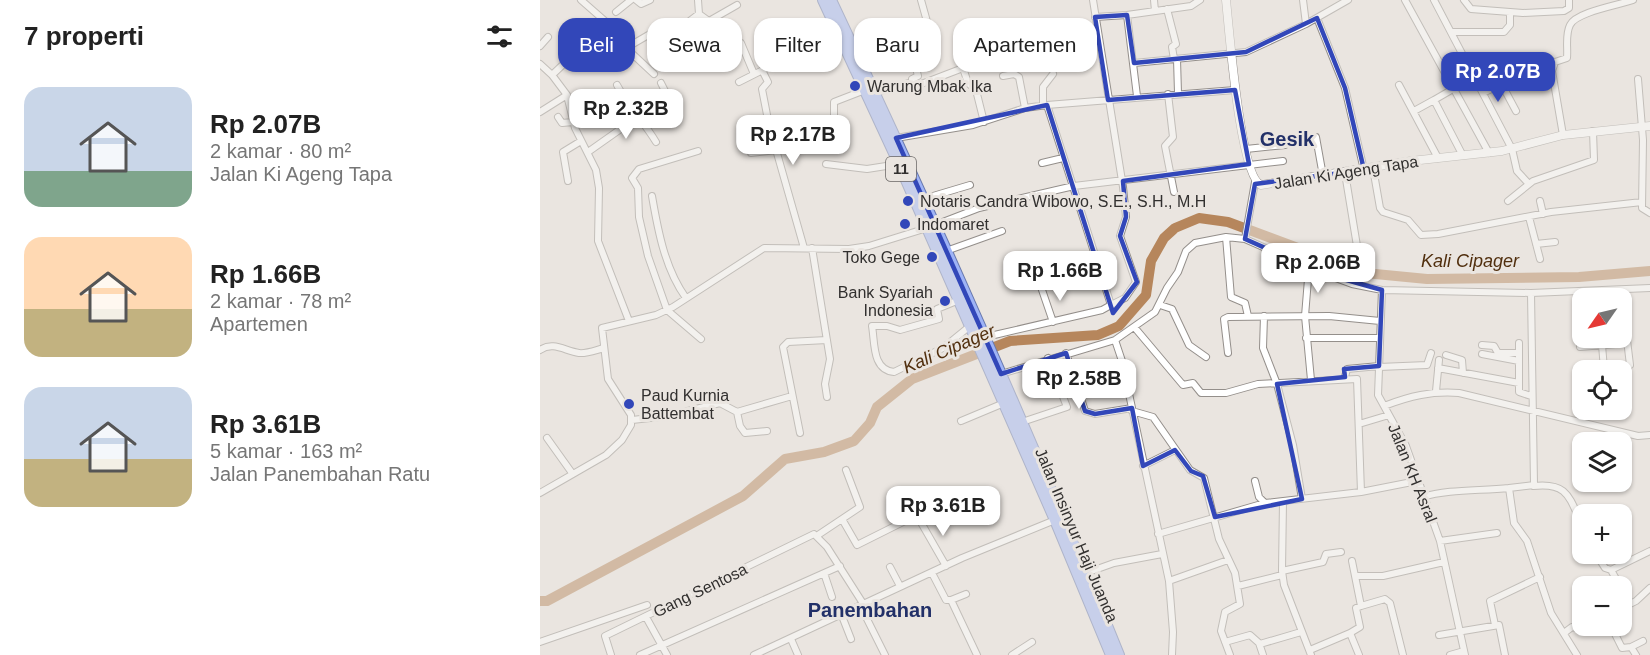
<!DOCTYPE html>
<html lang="id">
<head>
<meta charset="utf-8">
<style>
	body { margin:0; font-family:Helvetica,sans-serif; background:#f6f6f6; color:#222; height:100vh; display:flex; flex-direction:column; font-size:22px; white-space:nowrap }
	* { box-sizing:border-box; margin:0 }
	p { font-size:20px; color:#767676 }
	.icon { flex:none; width:33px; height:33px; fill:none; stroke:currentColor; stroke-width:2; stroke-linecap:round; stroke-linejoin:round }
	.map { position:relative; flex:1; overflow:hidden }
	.sheet { display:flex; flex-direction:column; background:#fff; width:540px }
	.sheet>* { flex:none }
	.guide { position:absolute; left:18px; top:18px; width:570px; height:54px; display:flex; gap:12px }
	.needle { width:39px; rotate:236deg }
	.buttons { position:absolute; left:1032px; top:288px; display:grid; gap:12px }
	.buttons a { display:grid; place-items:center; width:60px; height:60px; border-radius:12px; background:#fff; box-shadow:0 2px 4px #0004; font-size:30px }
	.price { position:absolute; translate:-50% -51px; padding:0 14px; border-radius:12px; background:#fff; color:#222; font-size:20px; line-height:39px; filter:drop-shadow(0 2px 3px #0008) }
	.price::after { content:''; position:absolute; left:50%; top:36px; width:18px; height:14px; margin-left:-9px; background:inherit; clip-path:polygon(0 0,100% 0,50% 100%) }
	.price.selected { background:#3247b9; color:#fff }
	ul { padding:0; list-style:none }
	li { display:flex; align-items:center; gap:18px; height:150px; padding:0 24px }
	li span { display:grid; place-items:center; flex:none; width:168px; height:120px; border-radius:18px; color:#555 }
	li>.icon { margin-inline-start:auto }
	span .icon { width:72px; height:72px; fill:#fffc; stroke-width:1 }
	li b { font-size:26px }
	h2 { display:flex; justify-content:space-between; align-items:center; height:72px; padding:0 24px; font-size:26px }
	.tag { padding:0 21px; border-radius:18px; background:#fff; box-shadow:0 2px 4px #0004; font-size:21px; line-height:54px }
	.tag.selected { background:#3247b9; color:#fff }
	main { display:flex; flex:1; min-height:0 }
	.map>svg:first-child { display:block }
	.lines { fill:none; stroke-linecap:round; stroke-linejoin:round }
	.river { stroke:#b6865c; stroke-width:10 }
	.minor-casing { stroke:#948f8b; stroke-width:8 }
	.tertiary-casing { stroke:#948f8b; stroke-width:9 }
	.trunk-casing { stroke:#6879ae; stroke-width:12 }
	.minor { stroke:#fff; stroke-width:6 }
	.tertiary { stroke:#fff; stroke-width:8 }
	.trunk { stroke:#9eb3f6; stroke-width:10 }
	.marked { fill:none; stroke:#3247b9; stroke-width:4.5; stroke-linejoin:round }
	.poi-dot { fill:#3247b9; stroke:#eae5e0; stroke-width:2 }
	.labels { text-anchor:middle; stroke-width:6; stroke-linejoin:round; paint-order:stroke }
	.shield { fill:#eae5e0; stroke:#696664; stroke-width:1.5 }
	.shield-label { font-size:15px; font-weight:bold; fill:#32302f }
	.poi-label { font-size:16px; fill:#32302f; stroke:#eae5e0; text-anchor:start }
	.street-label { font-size:16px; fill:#32302f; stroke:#eae5e0 }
	.water-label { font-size:18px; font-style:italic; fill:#512f0e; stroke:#eae5e0 }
	.quarter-label { font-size:20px; font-weight:bold; fill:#223068; stroke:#eae5e0 }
</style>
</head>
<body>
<main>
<section class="sheet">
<h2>7 properti<svg class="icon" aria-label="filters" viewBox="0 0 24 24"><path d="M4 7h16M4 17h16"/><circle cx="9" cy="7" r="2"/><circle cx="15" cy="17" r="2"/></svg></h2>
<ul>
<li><span style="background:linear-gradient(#c9d6e8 70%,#7fa58c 0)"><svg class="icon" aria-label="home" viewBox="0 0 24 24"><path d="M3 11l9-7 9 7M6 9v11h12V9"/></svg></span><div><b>Rp 2.07B</b><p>2 kamar · 80 m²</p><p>Jalan Ki Ageng Tapa</p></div></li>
<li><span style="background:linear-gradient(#ffd9b3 60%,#c2b280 0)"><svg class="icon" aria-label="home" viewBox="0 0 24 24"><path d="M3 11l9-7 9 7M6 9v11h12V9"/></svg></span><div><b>Rp 1.66B</b><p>2 kamar · 78 m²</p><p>Apartemen</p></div></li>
<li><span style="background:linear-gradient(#c9d6e8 60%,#c2b280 0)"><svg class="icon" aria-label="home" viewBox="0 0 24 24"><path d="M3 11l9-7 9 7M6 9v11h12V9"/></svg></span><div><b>Rp 3.61B</b><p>5 kamar · 163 m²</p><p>Jalan Panembahan Ratu</p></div></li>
</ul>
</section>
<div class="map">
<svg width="1110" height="655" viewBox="0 0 1110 655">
	<rect width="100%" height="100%" fill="#eae5e0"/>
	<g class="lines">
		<!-- river -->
		<path class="river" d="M0 601H7L203 496 245 459 284 452 314 441 330 423 337 407 372 379 470 341 558 335 579 326 606 295 611 261 624 238 635 228 659 218 688 222 825 273 887 279 1039 277 1110 271"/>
		<!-- minor casing -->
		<g class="minor-casing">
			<path id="minor" d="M41 0 65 21 86 48 110 34 126 39 159 14 158 0
				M96 0 101 4 110 0
				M553 0 583 187 586 217 580 236 596 282 585 298 571 305
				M614 0 615 11
				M763 0 766 24
				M865 0 949 153
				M894 0 972 149 977 171 989 184
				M924 0 931 9 983 13 1024 11 1029 8V0
				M627 9 636 44 632 47 634 59
				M76 12 91 0
				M159 14 177 27 190 44 201 43 214 74
				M587 15 597 96
				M555 17 587 15 651 6 660 0
				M777 18 805 88 824 170
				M169 21 197 5
				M911 32H964L970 25V13
				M49 40 59 55 69 53
				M0 46 8 37
				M86 48 114 74
				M637 59 638 93
				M594 63 706 52 766 24 808 0
				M0 64 12 75 27 95 35 128 56 170 59 188 58 241 89 321
				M222 70 228 82 222 89 229 125 264 248
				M12 75 49 40 69 27
				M463 76 474 74 479 77 485 108
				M934 76 953 68 976 111
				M1098 79 1103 140 1102 208 1110 213
				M199 82 298 32
				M373 82 372 79 378 76 376 68 384 63 382 49 393 43 381 0
				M77 85C88 106 104 122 116 142
				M859 85 898 158
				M913 89 894 100 922 154
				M335 93 372 82 376 86 423 68 428 83 436 90 444 122
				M943 93 962 84
				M628 94 633 137 625 146 634 192
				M105 97 118 117
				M503 105V87L513 74
				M874 111 894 100
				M0 112 27 95
				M294 115V102L325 90
				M18 117 22 123 33 122
				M105 124 134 109 121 83
				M1023 135 1012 71 1015 62 1027 58C1028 47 1025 35 1030 25 1036 12 1079 5 1093 0
				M776 137 783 176
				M356 138 433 125 485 108 507 105 695 90
				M706 149 745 145
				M158 151 99 169 92 178 98 188 99 217 108 256 127 310 161 339
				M48 152 99 116
				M211 153 236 150
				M502 163 523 158
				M286 164 327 169 359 164
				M833 168 840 208 843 212 868 220 881 235 898 234 1011 212 1102 202
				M805 173 818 252
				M28 181 23 152 41 141
				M112 196C118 231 125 269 146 298
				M383 199 430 185
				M968 201 993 181 1054 160 1053 131
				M1000 201 1003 214
				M989 217 1000 259
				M395 225 439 208 534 186 743 161
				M686 237 691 297 705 303 708 316
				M705 239 715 182
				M996 244 1015 242
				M272 248 290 359 285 384 287 397
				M406 251 462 231
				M769 267 765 316 771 380
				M842 290 838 395 866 446 900 541 925 655
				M991 293 994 485 969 488 974 523 987 541 1011 613 1037 655
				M419 300 397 309 399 319 360 330 347 326H332C335 343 332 370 354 372L403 348 430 326
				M620 305 632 309 649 345 666 357
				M724 316 723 348 737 384 753 445 762 499
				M513 322 500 284 561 271
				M595 328 643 385 653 383 661 393H686L718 384 817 379 821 492
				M450 336 562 310 571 305 507 105
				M766 338H840
				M979 343V392L991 396
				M942 345 954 346 958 353H979
				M1062 345 1064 369
				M1040 347 1087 343
				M0 350C13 341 25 351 39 353 46 354 56 350 64 348
				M526 353 545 411 555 414 592 408
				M688 353 684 319 688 317 789 316 840 321
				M942 354 979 361
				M906 355 922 360 923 373
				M839 367 887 365 891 353
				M898 368 979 383
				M1042 370 1090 365 1081 290
				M461 374 575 340
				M805 377 807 369 839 366
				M896 391 899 360
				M844 406C870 396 891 391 919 393L1098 436 1110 435
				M592 411 613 417 650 470 664 478 679 539 695 573 700 604 685 612 681 631 690 655
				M197 412 252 396
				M92 420 128 416 180 403 197 412 200 426 205 433 227 431
				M421 421 464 403
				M482 422 527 407 508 358
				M819 424 849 415
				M260 433 243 347 248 342 287 340
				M7 438 32 473
				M603 466 635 450
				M715 481 719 497 725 503
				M993 486C1028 482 1029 497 1042 525
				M0 493 66 455 82 440 91 425V415L68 379 62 328 116 315 133 307 224 248 309 249 329 246 387 228
				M882 497C909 489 939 491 969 488
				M743 501 742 571 744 585 771 655
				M302 519 317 545 375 516
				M379 519 406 566
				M618 534 725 503 821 492 877 481
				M278 535 320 507 306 470
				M900 541 957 533
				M1056 554 1065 568 1071 570 1110 551
				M812 561 821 606 845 599 850 603 863 655
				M350 567 360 586
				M1071 570 1080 586
				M742 571 783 562 786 554 801 552
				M284 573 292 597
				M392 573 406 600H411
				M546 573 574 563 622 554
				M815 576H843L904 562
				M629 581 688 560
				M698 586 742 575
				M411 600 437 655
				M411 600 426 594
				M321 607 345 655
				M1082 608 1096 601 1110 588
				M302 616 311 639
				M106 617 127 655
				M955 625 950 601 1000 577
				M1071 626 1082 648 1091 647 1096 655
				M810 633 820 627 816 608 821 606
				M1024 633 1032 627 1046 630 1055 626
				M899 635 959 625 965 655
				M251 639 258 655
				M0 642 107 605
				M685 642 710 635 719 643 723 655
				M720 644 761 632
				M1091 647 1103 641
				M770 650 810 633 819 655
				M71 655 65 636 274 534 287 547 324 605
				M100 655 300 566
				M214 655 422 558 515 520
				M472 655 492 642
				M632 655 633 632 629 581 582 361 575 340 615 312 627 288 638 272 646 251 655 243 686 237 705 239 782 273 812 284 842 290 991 293 1110 288
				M910 655 924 651"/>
		</g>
		<!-- tertiary casing -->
		<g class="tertiary-casing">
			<path id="tertiary" d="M686 0C689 27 700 177 721 185L871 161 962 151 1023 135 1110 126"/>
		</g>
		<!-- trunk casing -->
		<g class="trunk-casing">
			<path id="trunk" d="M283 0 359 164 515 520 571 655
				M291 0C393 216 490 434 579 655"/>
		</g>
		<!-- minor -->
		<use href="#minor" class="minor"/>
		<!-- tertiary -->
		<use href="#tertiary" class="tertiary"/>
		<!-- trunk -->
		<use href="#trunk" class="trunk"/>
	</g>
	<!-- marked area -->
	<path d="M0 0H1110V655H0ZM587 15 594 63 706 52 777 18 805 88 824 170 715 184 705 239 782 273 842 290 839 366 804 369 805 377 737 384 762 499 675 517 663 476 651 471 635 450 603 466 592 408 555 414 545 411 526 353 461 374 356 138 507 105 573 313 597 282 580 236 586 217 583 181 709 164 695 90 568 100 555 17Z" fill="#eae5e0" fill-opacity=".55" fill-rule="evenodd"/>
	<path class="marked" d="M587 15 594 63 706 52 777 18 805 88 824 170 715 184 705 239 782 273 842 290 839 366 804 369 805 377 737 384 762 499 675 517 663 476 651 471 635 450 603 466 592 408 555 414 545 411 526 353 461 374 356 138 507 105 573 313 597 282 580 236 586 217 583 181 709 164 695 90 568 100 555 17Z"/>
	<!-- markers -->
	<g class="poi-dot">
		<circle cx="315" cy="86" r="6"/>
		<circle cx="368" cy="201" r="6"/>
		<circle cx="365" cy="224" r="6"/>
		<circle cx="392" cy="257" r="6"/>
		<circle cx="405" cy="301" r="6"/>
		<circle cx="89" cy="404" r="6"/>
	</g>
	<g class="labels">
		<!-- shield labels -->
		<rect class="shield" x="346" y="157" width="30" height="24" rx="4.5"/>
		<g class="shield-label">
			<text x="361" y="174">11</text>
		</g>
		<!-- poi labels -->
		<g class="poi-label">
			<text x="327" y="92">Warung Mbak Ika</text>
			<text x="380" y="207">Notaris Candra Wibowo, S.E., S.H., M.H</text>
			<text x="377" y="230">Indomaret</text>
			<text x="380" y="263" text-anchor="end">Toko Gege</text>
			<text x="393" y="298" text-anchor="end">Bank Syariah<tspan x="393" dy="18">Indonesia</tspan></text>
			<text x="101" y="401">Paud Kurnia<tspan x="101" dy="18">Battembat</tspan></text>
		</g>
		<!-- street labels -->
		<g class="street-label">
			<text transform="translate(806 172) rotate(-9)" y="6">Jalan Ki Ageng Tapa</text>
			<text transform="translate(873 473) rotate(68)" y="6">Jalan KH Asral</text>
			<text transform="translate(537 535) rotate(67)" y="6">Jalan Insinyur Haji Juanda</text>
			<text transform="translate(160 590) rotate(-26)" y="6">Gang Sentosa</text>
		</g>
		<!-- water labels -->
		<g class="water-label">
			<text x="930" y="267">Kali Cipager</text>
			<text transform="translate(409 349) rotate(-23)" y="6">Kali Cipager</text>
		</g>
		<!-- quarter labels -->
		<g class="quarter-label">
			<text x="747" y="146">Gesik</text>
			<text x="330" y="617">Panembahan</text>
		</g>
	</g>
</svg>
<div class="buttons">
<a><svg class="needle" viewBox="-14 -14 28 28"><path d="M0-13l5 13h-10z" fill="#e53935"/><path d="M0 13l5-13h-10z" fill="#767676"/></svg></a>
<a><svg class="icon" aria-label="locate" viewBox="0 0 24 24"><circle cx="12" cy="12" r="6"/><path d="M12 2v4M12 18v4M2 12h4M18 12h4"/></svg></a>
<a><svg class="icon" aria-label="layers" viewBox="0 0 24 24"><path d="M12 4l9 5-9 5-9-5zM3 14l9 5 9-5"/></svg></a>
<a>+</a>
<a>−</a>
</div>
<b class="price selected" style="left:958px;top:103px">Rp 2.07B</b>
<b class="price" style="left:86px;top:140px">Rp 2.32B</b>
<b class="price" style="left:253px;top:166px">Rp 2.17B</b>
<b class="price" style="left:778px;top:294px">Rp 2.06B</b>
<b class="price" style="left:520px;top:302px">Rp 1.66B</b>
<b class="price" style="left:539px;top:410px">Rp 2.58B</b>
<b class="price" style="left:403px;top:537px">Rp 3.61B</b>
<div class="guide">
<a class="tag selected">Beli</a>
<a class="tag">Sewa</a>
<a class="tag">Filter</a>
<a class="tag">Baru</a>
<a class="tag">Apartemen</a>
</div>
</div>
</main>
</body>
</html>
